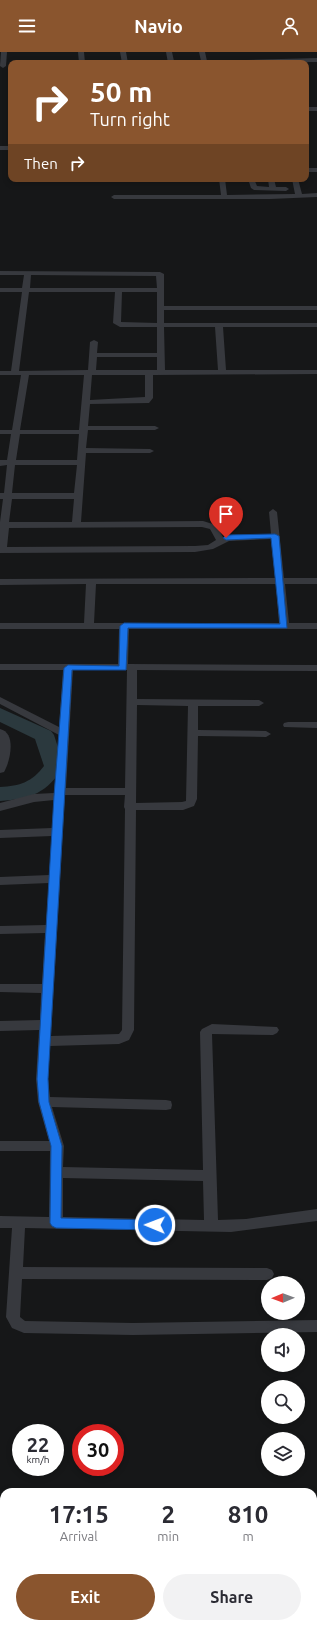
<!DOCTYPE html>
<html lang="en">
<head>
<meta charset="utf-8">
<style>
	:root { --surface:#fff; --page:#f2f2f3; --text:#2b2b33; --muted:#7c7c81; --accent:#8a552e }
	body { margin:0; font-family:Ubuntu,sans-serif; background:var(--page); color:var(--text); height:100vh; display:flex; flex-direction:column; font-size:15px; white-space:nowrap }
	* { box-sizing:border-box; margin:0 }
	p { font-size:13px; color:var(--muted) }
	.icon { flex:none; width:22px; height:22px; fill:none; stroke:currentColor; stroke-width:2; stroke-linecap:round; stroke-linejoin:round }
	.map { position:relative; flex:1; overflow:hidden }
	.details { position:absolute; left:0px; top:1436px; width:317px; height:140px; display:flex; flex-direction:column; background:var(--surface); border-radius:12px 12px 0 0; box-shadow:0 2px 6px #0003 }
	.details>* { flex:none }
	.hud { position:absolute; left:8px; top:8px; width:301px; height:122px; border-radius:8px; box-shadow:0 2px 6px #0003; background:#8a552e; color:#fff; overflow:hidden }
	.needle { width:26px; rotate:269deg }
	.fabs { position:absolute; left:261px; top:1224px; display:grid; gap:8px }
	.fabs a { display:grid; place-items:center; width:44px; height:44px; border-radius:50%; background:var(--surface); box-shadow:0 2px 6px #0003; font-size:20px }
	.speed { position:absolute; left:12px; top:1372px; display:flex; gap:8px; font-size:20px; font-weight:700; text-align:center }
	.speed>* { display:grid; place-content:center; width:52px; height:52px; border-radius:50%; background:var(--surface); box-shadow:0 2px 6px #0003; line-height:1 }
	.speed small { font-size:10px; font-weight:400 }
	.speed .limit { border:6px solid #d22; background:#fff; color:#111 }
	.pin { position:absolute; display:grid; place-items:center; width:34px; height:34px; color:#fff; margin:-41px -17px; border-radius:50% 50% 50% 0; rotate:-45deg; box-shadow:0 0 4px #0007 }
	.pin .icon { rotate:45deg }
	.me { position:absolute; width:44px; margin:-22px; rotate:271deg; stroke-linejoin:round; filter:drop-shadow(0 0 3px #0008) }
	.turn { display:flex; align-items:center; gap:14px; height:84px; padding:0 16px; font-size:18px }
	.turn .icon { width:52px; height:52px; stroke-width:2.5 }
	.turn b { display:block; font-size:28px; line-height:34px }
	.then { display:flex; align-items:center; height:38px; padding:0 16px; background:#0003; gap:8px; font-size:15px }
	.eta { display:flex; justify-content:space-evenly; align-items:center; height:68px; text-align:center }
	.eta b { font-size:24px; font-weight:700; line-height:28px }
	.primary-button { display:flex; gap:8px; margin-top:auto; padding:8px 16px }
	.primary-button a { flex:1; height:46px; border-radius:24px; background:var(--accent); color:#fff; font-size:16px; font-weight:700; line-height:46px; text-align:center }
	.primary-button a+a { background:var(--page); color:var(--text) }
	header { display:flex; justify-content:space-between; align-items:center; height:52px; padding:0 16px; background:var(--accent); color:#fff; font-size:18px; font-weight:700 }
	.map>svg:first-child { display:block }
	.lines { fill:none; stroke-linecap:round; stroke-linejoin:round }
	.river { fill:#2b393e; fill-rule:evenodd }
	.minor { fill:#37393e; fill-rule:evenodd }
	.route { fill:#1a73e8; stroke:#114b97 }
</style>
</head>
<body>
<header><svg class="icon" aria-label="menu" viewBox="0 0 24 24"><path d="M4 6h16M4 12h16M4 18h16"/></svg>Navio<svg class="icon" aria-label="person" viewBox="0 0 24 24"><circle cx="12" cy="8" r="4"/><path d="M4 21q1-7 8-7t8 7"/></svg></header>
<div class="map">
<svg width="317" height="1576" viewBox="0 0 317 1576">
	<rect width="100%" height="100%" fill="#161718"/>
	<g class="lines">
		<path class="river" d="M0,656l51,23 3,4 10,31c-17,27 -33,33 -64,35v-14c20,-1 32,-5 44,-21l-9,-27 -35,-17z"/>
		<g class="minor">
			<path d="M1,0h6l-1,14 -3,2 -3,-2z"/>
			<path d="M78,0h6l1,11h-6z"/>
			<path d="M120,0h6l2,11h-6z"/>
			<path d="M166,0h6l2,9h27l-2,-9h6l2,9 110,-3v4l-149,1z"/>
			<rect x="306" y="55" width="11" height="4"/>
			<rect x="0" y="94" width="11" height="4"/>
			<rect x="306" y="116" width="11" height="4"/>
			<path d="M219,127h6l2,16 68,-1 -3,-15h6l4,15 15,-1v4l-47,2h-156l-3,-2 3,-2h107z"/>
			<path d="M248,127h6l3,7 12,1 -1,-8h6l2,8h10l3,2 -3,2 -32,-1 -3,-2z"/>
			<path d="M0,219l160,1 4,2v32h153v4h-153v13h153v4h-94l3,43h91v4l-164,1v23l-4,5 -59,1 -2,22h67l4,2 -4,2h-67l-2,18 64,1 4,2 -4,2h-64l-5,69 122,-1 13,4 7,12 48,-3 -2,-22 4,-3 4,3 7,66h33v6h-32l4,39h28v6h-188l-1,35 189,1v6l-180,-1v29l122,1 5,3 -5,3h-61v24l68,1 5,3 -5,3 -68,-1 -1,63 -3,7 -11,4h-47l-2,220 -5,10 -10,4 -69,2 -2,33 2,18 116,3 5,1 1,4 -1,4 -5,1 -114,-3 12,39 -1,21 140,3 -3,-138 2,-3 10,-5 65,3 2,3 -2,3 -4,2 -61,-1 6,186 28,-1 71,-10v12l-86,11 -206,-4 -2,39 244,1 5,2 2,4 -2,4 -5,2 -245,-1 -2,38 5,4 108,2 184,-3v12l-184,3 -109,-2 -12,-5 -6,-11 6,-89h-12v-12l49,1 1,-66h-50v-10h49l-11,-39 -2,-23 3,-49 -39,1v-10l40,-1 1,-27 -41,-1v-8h42l3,-51 -45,1v-8l46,-1 3,-42 -49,2v-8l49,-2 3,-39 -52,2v-8l52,-2 2,-28 -20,2 -34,9v-8l34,-9 20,-1 5,-58 -59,-31v-7l59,30 4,-57h-63v-6h118l1,-35h-119v-6h84l2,-39 -86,1v-6l275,-1 -4,-39 -42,2 -16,8 -18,3 -195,1v-31l3,-23h-3v-6h4l3,-28 -7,1v-6h7l4,-26h-11v-4h12l9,-55h-21v-4h11l11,-79h-22v-4h22l2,-13h-24zM31,223l125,1 1,12h-127zM29,240h86l-2,31 7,4h37v26h-60l1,-11 -4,-2 -4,2 -2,28 -69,1zM122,240h35v31l-36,-1zM164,275h51l3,43h-53zM97,305h60v13h-61zM29,323h55l-5,55h-59zM92,323h53v22l-55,3zM20,382h59l-2,26h-61zM15,413h62l-3,28h-62zM12,447h62l-2,23h-63zM202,475l8,2 6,11 -8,5 -13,1 -188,1 2,-19zM96,532h180l3,39h-185zM73,618h54l-2,118h-59zM137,653l51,1 -2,95 -4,1 -46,1zM65,743h60l-1,12 1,2 -3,221 -3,4 -68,2zM63,1126l140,3 1,39 -141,-3z"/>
			<path d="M288,670h29v6l-33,-1 -1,-2 1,-2z"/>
			<path d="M0,677c17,4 10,33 4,43l-4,1z"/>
		</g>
	</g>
	<path class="route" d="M275,482l4,2 8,92h-159l-2,42h-54l-24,409 1,23 13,44 -1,72 94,2 4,2 1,3 -1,3 -4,2 -99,-2 -4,-2 -2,-3 1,-77 -12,-44 -2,-23 17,-283 10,-128 4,-3 51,1 1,-40 4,-3 156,1 -9,-86 -45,2 -3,-2 3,-3z"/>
</svg>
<div class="fabs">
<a><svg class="needle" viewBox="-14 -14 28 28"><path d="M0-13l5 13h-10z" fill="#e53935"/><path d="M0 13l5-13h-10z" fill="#7c7c81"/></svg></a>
<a><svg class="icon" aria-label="sound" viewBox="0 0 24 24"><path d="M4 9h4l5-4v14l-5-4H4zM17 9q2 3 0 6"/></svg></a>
<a><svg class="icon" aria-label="search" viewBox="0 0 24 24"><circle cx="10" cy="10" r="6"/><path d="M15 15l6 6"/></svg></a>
<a><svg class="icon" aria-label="layers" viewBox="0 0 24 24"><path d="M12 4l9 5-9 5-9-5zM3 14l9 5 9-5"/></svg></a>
</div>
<div class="speed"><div>22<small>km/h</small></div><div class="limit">30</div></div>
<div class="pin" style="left:226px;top:486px;background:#d93025"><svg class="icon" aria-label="arrive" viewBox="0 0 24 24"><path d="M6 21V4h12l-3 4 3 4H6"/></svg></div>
<svg class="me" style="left:155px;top:1173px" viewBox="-20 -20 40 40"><circle r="17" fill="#1a73e8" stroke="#fff" stroke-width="3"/><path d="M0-11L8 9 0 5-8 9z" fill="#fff"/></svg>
<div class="hud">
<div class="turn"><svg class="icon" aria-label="right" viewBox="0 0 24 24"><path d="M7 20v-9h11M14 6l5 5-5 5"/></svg><div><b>50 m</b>Turn right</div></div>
<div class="then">Then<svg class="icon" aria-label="right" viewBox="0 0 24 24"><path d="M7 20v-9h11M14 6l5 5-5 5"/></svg></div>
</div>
<section class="details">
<div class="eta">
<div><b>17:15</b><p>Arrival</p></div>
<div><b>2</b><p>min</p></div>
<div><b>810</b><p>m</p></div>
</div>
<div class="primary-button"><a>Exit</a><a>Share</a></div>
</section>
</div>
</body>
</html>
